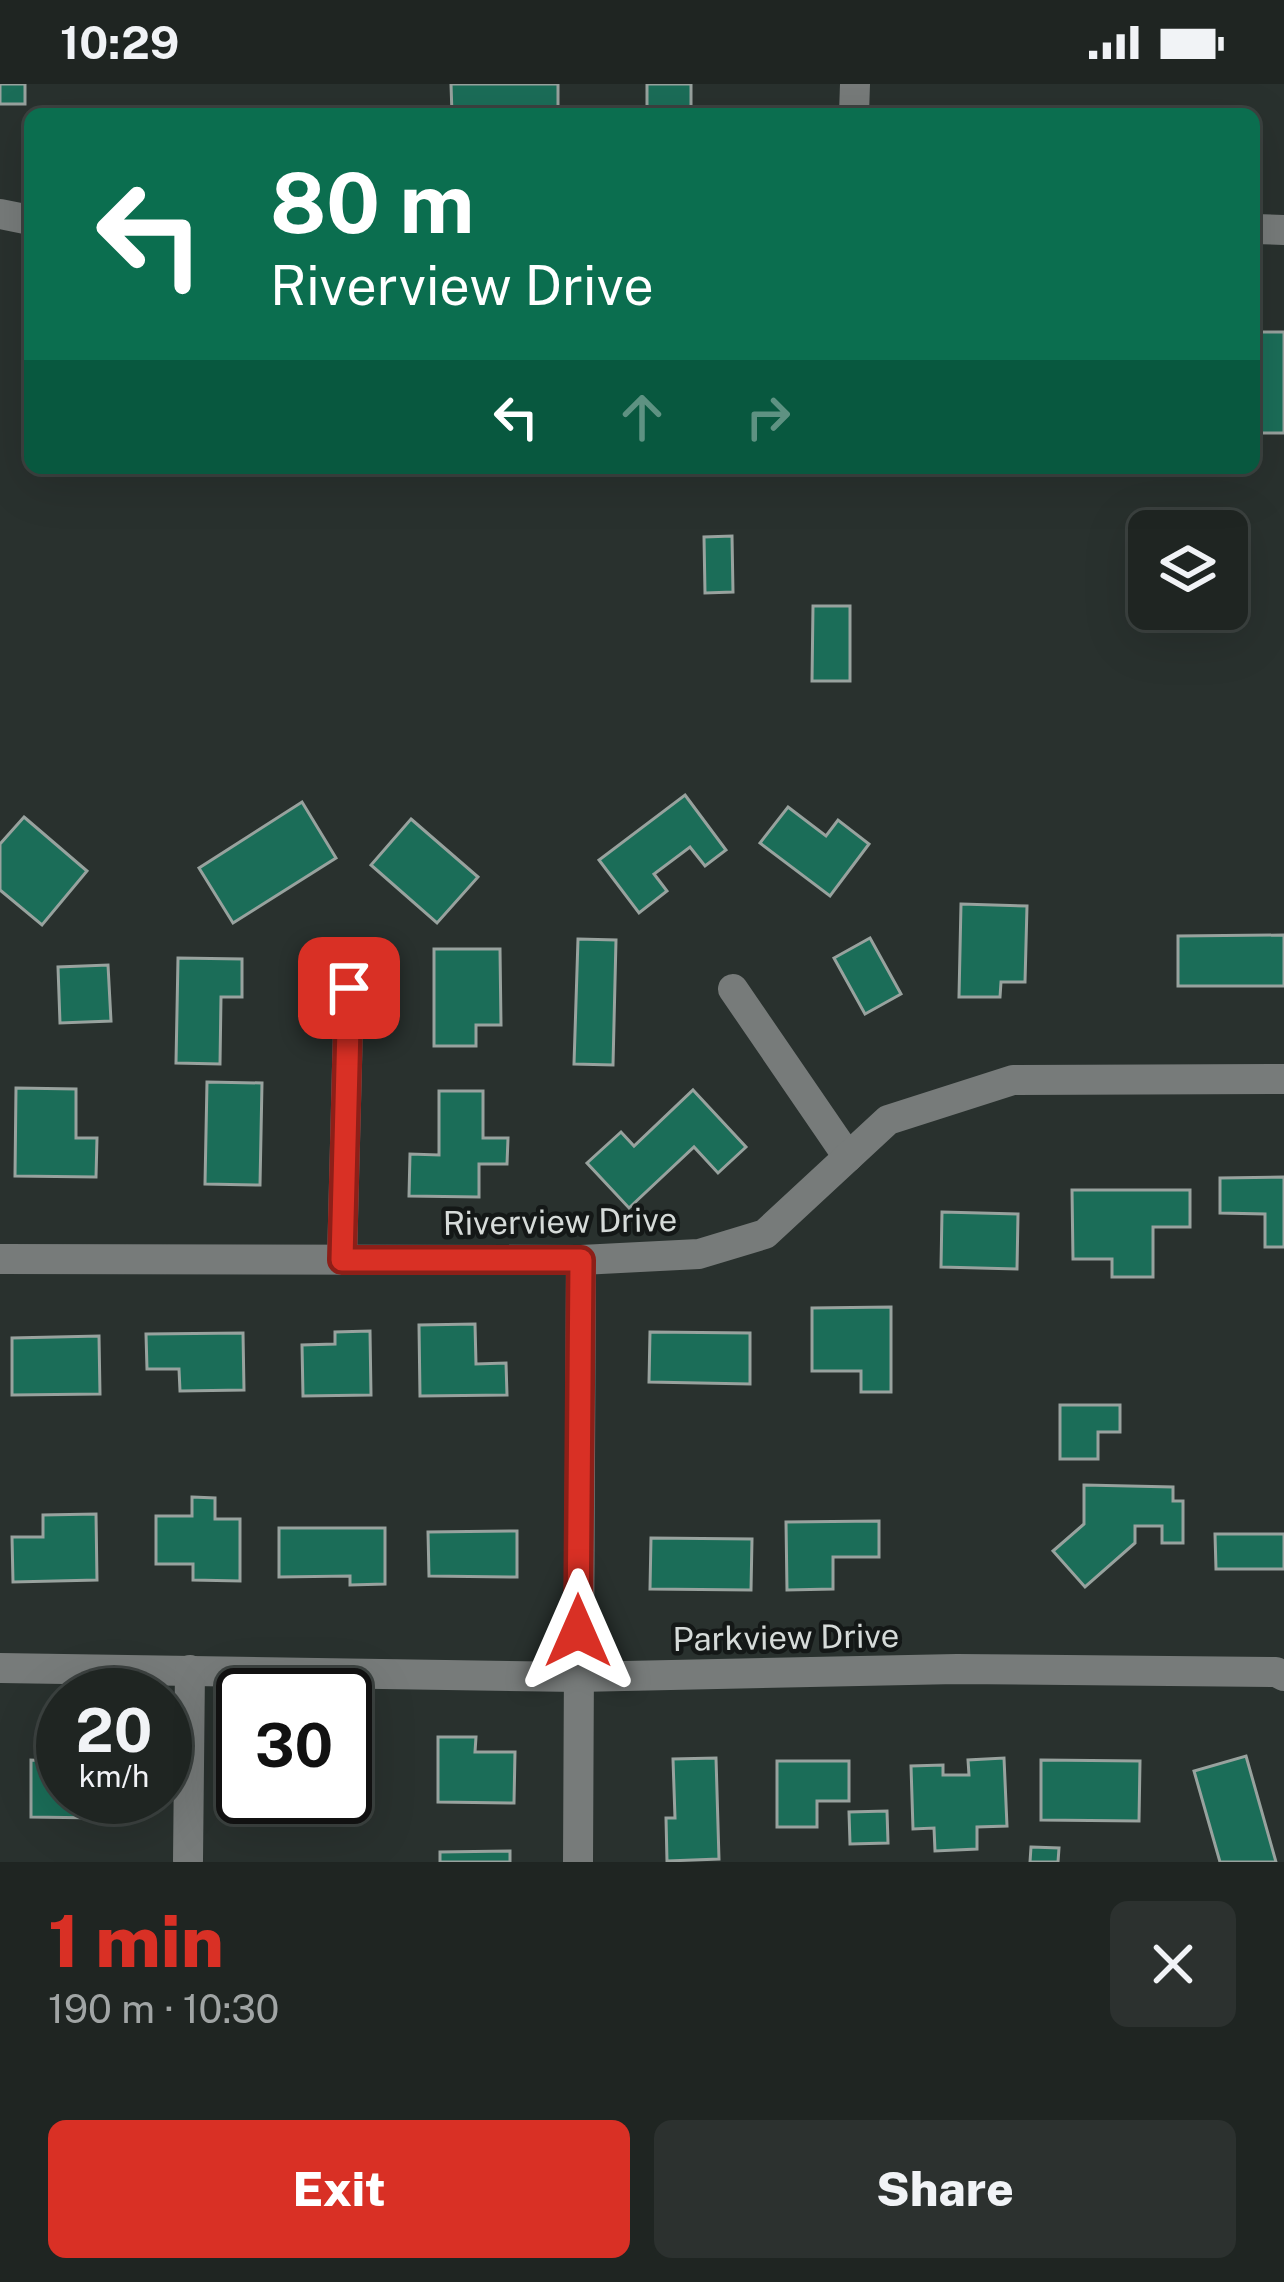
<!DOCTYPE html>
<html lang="en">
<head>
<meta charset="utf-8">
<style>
	:root { --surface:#1f2522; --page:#2c312f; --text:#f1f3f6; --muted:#a1a5a5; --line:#3c4240; --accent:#d93025 }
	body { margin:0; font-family:"Public Sans",sans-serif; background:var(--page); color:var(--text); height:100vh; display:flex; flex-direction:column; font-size:45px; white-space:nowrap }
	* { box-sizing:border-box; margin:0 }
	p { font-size:39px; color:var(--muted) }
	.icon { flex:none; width:66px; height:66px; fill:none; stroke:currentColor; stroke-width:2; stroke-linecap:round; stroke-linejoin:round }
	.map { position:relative; height:1778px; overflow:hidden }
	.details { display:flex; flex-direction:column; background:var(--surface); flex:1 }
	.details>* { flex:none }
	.hud { position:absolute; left:24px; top:24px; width:1236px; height:366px; border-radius:18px; box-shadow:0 12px 48px #0002,0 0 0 3px var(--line); background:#0b6e4f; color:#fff; overflow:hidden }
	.fabs { position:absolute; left:1128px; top:426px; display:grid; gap:24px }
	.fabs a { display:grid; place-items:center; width:120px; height:120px; border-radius:18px; background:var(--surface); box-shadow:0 12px 48px #0002,0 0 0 3px var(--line); font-size:60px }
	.speed { position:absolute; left:36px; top:1584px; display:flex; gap:24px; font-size:60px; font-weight:700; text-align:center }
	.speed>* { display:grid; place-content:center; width:156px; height:156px; border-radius:50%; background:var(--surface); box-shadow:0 12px 48px #0002,0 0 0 3px var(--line); line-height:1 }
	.speed small { font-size:30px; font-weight:400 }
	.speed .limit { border:6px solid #111; border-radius:18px; background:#fff; color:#111 }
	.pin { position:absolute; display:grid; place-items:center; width:102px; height:102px; color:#fff; margin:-51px; border-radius:24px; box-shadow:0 6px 18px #0006 }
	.me { position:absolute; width:132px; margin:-66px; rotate:0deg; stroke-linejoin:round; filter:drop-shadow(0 0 9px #0008) }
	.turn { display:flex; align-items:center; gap:42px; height:252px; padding:0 48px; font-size:54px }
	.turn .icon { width:156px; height:156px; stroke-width:2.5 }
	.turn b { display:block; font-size:84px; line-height:102px }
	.lanes { display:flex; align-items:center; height:114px; padding:0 48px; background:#0003; justify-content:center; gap:60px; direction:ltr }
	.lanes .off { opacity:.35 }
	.round { display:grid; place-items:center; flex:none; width:126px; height:126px; border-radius:18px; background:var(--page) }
	.headline { display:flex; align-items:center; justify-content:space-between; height:204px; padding:0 48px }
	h1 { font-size:72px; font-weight:800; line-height:90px; color:var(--accent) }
	.action { display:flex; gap:24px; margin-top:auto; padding:24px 48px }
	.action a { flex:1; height:138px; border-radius:18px; background:var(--accent); color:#fff; font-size:48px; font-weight:800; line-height:138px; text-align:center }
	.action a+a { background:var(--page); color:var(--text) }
	.status { display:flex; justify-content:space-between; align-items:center; height:84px; padding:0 60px; background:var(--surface); direction:ltr }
	.status svg { height:33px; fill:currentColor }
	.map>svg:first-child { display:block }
	.building { fill:#1b6d58; stroke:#98a29e; stroke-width:3 }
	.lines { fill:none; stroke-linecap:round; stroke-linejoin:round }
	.minor { stroke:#777b7a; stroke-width:30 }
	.route-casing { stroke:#8d1f18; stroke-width:30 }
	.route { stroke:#d93025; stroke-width:21 }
	.labels { text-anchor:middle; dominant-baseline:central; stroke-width:9; stroke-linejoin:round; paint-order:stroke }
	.street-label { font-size:33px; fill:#d6dbd9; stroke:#141817 }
</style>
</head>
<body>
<div class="status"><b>10:29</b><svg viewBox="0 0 49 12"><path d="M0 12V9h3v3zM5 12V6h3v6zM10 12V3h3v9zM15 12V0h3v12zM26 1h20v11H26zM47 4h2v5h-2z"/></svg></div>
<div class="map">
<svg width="1284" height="1778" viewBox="0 0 1284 1778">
	<rect width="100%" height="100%" fill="#29312e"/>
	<g class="building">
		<rect x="0" y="0" width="25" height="20"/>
		<path d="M451,0h107v29l-106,1z"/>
		<rect x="647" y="0" width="44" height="30"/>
		<rect x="1254" y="248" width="30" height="101"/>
		<path d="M732,452l1,56 -28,1 -1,-56z"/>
		<path d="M813,522h37v75h-38z"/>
		<path d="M685,711l41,55 -21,16 -15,-19 -36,27 13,17 -28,22 -40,-53z"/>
		<path d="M302,718l34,56 -103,65 -34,-55z"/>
		<path d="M788,723l38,29 12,-16 31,24 -39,52 -70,-53z"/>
		<path d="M24,733l63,54 -45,54 -42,-35v-46z"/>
		<path d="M411,735l67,58 -41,46 -66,-58z"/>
		<path d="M961,820l66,2 -2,76h-24l-1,15h-41z"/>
		<path d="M1284,851v51h-106v-50z"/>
		<path d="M870,854l31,56 -36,20 -31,-56z"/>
		<path d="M578,855l38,1 -3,125 -39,-1z"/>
		<path d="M434,865h66l1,76h-25v21h-42z"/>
		<path d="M178,874l64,1v38h-21l-1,67 -44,-1z"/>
		<path d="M108,881l3,56 -51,2 -2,-56z"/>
		<path d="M207,998l55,1 -2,102 -55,-1z"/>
		<path d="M16,1004l60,1v49h21l-1,39 -81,-1z"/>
		<path d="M693,1006l53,57 -28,26 -24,-26 -65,61 -42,-45 34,-31 13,14z"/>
		<path d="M439,1007h44v47h25l-1,26h-28v33l-70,-1 1,-42 29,1z"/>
		<path d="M1284,1093v70h-19v-33l-45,-1v-35z"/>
		<path d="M1072,1106h118v37h-37v50h-41v-18h-39z"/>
		<path d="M942,1128l76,2 -1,55 -76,-2z"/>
		<path d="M891,1223v85h-30v-21h-49v-63z"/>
		<path d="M475,1240l1,40 30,-1 1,32 -87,1 -1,-71z"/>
		<path d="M370,1247l1,64 -68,1 -1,-51 33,-1v-12z"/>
		<path d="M650,1248l100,1v51l-101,-2z"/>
		<path d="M243,1249l1,57 -64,1 -1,-22h-32l-1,-35z"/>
		<path d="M99,1252l1,58 -88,1v-57z"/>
		<path d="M1060,1321h60v27h-22v27h-38z"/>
		<path d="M1084,1401l89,2v14h10v42h-21v-17h-27v17l-50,44 -32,-36 31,-27z"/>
		<path d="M192,1413l23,1v21h25v62l-47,-1v-16h-37v-48h36z"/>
		<path d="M96,1430l1,66 -84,2 -1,-45h31v-22z"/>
		<path d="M879,1437v36h-46v32l-46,1 -1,-68z"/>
		<path d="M279,1444h106v56l-35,1v-9l-71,1z"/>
		<path d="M517,1447v46l-88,-1 -1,-44z"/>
		<path d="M1215,1450h69v35h-68z"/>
		<path d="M651,1454l101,1 -1,51 -101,-1z"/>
		<path d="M51,1653h12v60h35v21l-67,-1v-57l20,1z"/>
		<path d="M438,1653h38l-1,15h40l-1,51 -76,-1z"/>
		<path d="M1246,1672l30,106h-56l-26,-91z"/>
		<path d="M716,1674l3,101 -52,2 -1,-43h9l-2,-59z"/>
		<path d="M1004,1674l3,68 -30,1v22l-42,2 -1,-23 -21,1 -2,-63 32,-1v10h26l-1,-15z"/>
		<path d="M1041,1676l99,1 -1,60 -98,-1z"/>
		<path d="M777,1677h72v40h-32v26h-40z"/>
		<rect x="281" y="1713" width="54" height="19"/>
		<path d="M887,1727l1,32 -38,1 -1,-32z"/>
		<path d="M1031,1763l28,1 -1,14h-28z"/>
		<path d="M510,1767v11h-70v-10z"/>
	</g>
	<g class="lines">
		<g class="minor">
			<path d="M854,30l1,-30"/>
			<path d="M0,130l30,6"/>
			<path d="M1254,145l30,1"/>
			<path d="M733,905l115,168"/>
			<path d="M0,1175l581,1 118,-6 66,-20 123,-114 125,-40 271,-1"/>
			<path d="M342,1176l7,-272"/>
			<path d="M0,1584l578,9 379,-8 319,3 8,4"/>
			<path d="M188,1776l2,-190"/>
			<path d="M578,1778l3,-602"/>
		</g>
	</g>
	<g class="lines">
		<g class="route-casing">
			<path id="route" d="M349,904l-7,272h239l-3,371"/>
		</g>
		<use href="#route" class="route"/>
	</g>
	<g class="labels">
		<g class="street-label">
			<text transform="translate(560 1137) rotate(-1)">Riverview Drive</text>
			<text transform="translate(786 1553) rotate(-1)">Parkview Drive</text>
		</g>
	</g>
</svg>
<div class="fabs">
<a><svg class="icon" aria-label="layers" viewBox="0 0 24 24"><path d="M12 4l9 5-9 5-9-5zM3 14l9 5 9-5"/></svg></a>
</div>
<div class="speed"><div>20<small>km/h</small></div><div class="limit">30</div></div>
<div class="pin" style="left:349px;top:904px;background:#d93025"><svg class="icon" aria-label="arrive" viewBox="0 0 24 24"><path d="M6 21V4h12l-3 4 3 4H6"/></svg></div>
<svg class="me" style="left:578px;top:1547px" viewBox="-20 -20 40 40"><path d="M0-17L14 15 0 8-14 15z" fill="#d93025" stroke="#fff" stroke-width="4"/></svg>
<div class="hud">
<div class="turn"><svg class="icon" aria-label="left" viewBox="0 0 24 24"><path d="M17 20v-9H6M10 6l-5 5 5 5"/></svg><div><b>80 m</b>Riverview Drive</div></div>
<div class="lanes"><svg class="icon" aria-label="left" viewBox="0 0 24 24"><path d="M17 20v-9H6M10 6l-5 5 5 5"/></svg><svg class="icon off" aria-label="ahead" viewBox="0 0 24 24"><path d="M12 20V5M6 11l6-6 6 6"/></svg><svg class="icon off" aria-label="right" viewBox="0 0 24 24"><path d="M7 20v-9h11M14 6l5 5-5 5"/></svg></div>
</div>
</div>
<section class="details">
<div class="headline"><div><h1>1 min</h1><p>190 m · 10:30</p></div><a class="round"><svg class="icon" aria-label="close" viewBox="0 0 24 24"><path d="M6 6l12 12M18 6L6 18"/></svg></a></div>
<div class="action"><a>Exit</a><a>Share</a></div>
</section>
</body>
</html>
